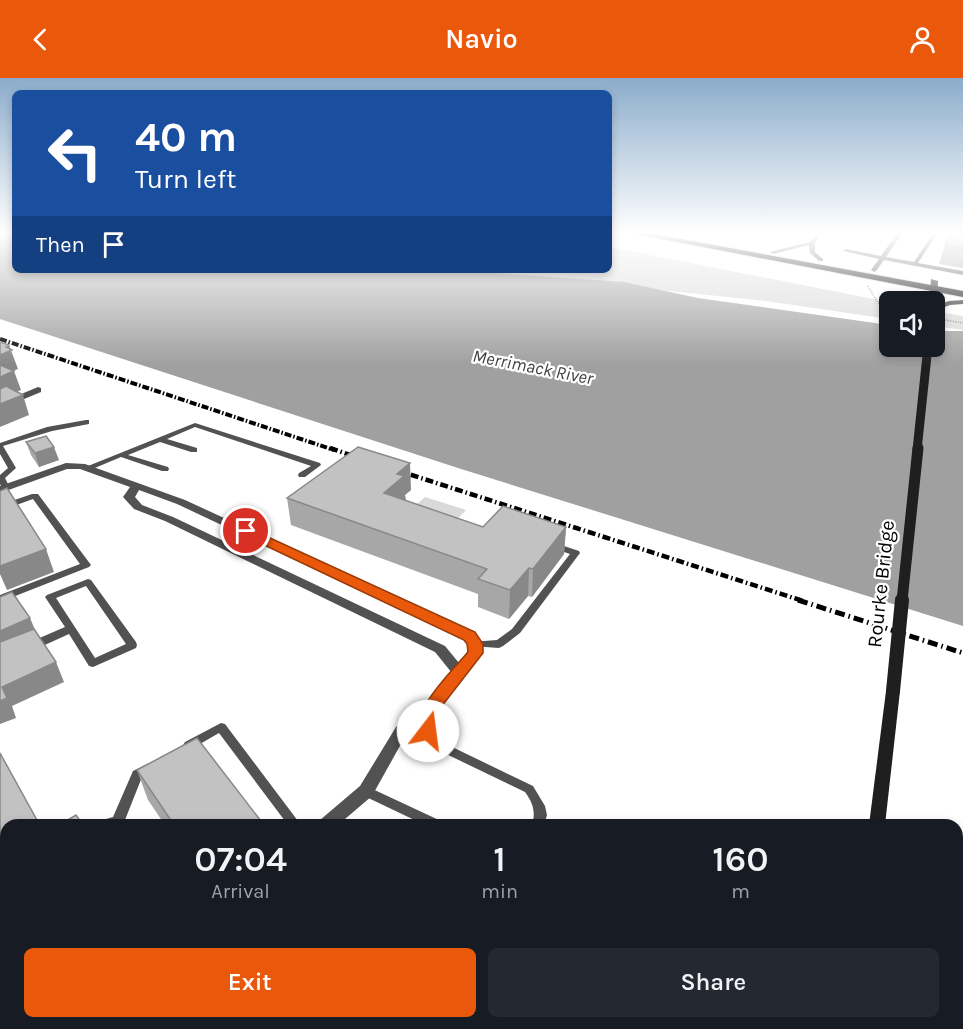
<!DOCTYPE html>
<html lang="en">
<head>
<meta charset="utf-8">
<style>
	:root { --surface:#171b24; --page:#242831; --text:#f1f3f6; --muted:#9ea1a6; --accent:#ea580c }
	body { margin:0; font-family:Karla,sans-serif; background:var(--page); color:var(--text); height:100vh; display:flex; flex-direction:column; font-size:22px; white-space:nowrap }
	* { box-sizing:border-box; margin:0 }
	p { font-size:20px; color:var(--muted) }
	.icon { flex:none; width:33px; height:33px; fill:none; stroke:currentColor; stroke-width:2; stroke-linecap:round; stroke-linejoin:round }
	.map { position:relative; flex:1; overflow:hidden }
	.drawer { position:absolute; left:0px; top:741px; width:963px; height:210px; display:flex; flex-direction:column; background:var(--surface); border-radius:18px 18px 0 0; box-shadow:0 3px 9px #0003 }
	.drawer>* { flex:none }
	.hud { position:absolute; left:12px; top:12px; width:600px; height:183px; border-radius:9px; box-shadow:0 3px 9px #0003; background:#1a4fa0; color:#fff; overflow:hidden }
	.buttons { position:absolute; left:879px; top:213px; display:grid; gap:12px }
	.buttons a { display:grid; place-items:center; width:66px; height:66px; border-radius:9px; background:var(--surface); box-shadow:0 3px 9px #0003; font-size:30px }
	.pin { position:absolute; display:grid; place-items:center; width:51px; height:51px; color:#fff; margin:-26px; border:3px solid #fff; border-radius:50%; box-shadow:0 2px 6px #0007 }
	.me { position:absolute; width:66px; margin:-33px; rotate:15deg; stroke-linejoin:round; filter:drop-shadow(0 0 4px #0008) }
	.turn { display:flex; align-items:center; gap:21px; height:126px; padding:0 24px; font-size:27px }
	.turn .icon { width:78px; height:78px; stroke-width:2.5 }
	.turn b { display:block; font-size:42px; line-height:51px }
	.then { display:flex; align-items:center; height:57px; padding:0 24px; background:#0003; gap:12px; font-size:22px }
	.eta { display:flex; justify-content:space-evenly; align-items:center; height:102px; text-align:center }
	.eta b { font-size:36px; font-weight:600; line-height:42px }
	.primary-button { display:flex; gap:12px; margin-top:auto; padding:12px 24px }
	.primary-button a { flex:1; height:69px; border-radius:9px; background:var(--accent); color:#fff; font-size:24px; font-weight:600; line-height:69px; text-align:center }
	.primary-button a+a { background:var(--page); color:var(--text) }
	header { display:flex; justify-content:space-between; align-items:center; height:78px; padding:0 24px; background:var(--accent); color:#fff; font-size:27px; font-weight:600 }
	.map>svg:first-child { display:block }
	.green { fill:#d9d9d9 }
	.water { fill:#a0a0a0 }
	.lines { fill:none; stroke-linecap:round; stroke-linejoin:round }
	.primary-casing { stroke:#dbdbdb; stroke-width:2 }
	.path { stroke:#747474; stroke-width:1.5; stroke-dasharray:1 1.5; stroke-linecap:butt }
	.service { fill:#525252; fill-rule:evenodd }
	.minor { fill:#525252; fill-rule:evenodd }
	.secondary { fill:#1f1f1f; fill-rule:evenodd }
	.primary { fill:#000; fill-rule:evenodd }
	.rail-far2 { stroke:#000; stroke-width:4; stroke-dasharray:7 2 1.5 2; stroke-linecap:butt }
	.rail-far1 { stroke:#000; stroke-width:4.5; stroke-dasharray:8 3 1.5 3; stroke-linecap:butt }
	.rail { stroke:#000; stroke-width:5; stroke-dasharray:10 4 1.5 4; stroke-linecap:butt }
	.secondary-bridge-far2 { stroke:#1f1f1f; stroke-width:9 }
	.secondary-bridge-far1 { stroke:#1f1f1f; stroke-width:11 }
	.secondary-bridge { stroke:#1f1f1f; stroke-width:14 }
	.wall { fill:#a7a7a7 }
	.shaded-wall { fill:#888 }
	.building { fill:#c2c2c2; stroke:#888; stroke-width:1.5 }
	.route { fill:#ea580c; stroke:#983908; stroke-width:1.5 }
	.labels { text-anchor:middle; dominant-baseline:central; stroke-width:4.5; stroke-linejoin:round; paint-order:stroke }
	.far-water-label { font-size:18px; font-style:italic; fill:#414141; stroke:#fff }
	.street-label { font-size:20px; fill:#000; stroke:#fff }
</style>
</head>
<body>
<header><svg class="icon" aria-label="back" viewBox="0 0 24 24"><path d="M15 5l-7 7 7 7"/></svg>Navio<svg class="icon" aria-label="person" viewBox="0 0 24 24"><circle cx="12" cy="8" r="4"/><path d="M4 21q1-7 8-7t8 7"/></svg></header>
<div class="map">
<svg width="963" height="951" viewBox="0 0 963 951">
	<rect width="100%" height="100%" fill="#fff"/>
	<g class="green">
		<path d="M609,169l280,55v17l-123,-18 -289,-30 132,-1z"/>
		<path d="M934,233l29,5v14l-28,-4z"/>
		<path d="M425,419l41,13 -26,27 -43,-15z"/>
	</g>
	<path class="water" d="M0,154h15v38h437l172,12 74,16 191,27 1,21h44l1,-15h28v295l-505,-158 -458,-149z"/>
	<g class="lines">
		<g class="primary-casing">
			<g id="primary">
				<path d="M625,154h18l320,59v6z"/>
				<path d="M0,886l6,3v33l-6,-2z"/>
				<path d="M10,945h26l3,6h-26z"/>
			</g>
		</g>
		<g class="path">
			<path d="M868,208l10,17 12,7"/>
			<path d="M938,241l25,4"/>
		</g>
		<g class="service">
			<path d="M818,154h5l-8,11v9l8,7v2h-4l-9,-8 -1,-8 -36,9 -3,-2 40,-10z"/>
			<path d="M898,154h5l-17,25 28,5 20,-30h4l-20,31 45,8v4l-79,-15 -8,11 -2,1 -3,-2 8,-11 -36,-8 3,-2 35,7z"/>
			<path d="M86,342h3v4l-37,7 -49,15 13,22 -11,10 5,10 -1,2h-6l-3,-6v-9l8,-7 -8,-14v-11l47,-16z"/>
			<path d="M195,345l125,40 1,2 -16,12h-6l-1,-2 1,-2 12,-7 -116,-39 -28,12 30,9v4h-6l-31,-10 -32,13 40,12 1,2 -1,2h-6l-41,-14 -31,13h-3l-4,-2z"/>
			<path d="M32,416h6l53,71 -2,2 -89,35v-7l80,-31 -47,-65 -33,12v-6z"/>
			<path d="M555,465l24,8 1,2 -60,80 -17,13 -4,2 -28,-2 -1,-2 1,-2 26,-2 15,-11 58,-75 -18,-6 -1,-2 1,-2z"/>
			<path d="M88,501l3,1 45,62 1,3 -1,3 -43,19 -4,-1 -20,-32 -33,15h-8l-1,-3 1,-3 37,-16 -20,-30 2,-2zM86,508l40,58 -31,14 -39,-60z"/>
			<path d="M430,628l4,1 2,3 -3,20 15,15 85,41 12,20 2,9 -3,10h-12c4,-13 1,-22 -7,-33l-85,-41 -17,-17 -2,-3 3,-21 2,-3z"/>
			<path d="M221,645l4,1 76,101h-13l-69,-92 -26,15 -4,1 -4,-1 -2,-3 2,-3z"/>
			<path d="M149,685l4,2 2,3 -2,3 -11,6 -17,43 2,5h-30l2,-4 14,-4 20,-46z"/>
			<path d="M366,708l75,35 2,4h-18l-63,-30 -2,-4 2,-4z"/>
			<path d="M6,796v13l-6,2v-13z"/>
			<path d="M149,945h20l-3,6h-20z"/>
			<path d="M309,945h19l-3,6h-19z"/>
		</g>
		<g class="minor">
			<path d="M38,309l3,1v4l-41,17v-6z"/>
			<path d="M66,385l19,1 100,36 289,133 8,11v9l-47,61 -29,21 -34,61 -34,29h-20l2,-5 40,-34 36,-59 29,-21 27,-33 -17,-21 -270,-131 -31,-12 -11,-12 7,-10 -50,-18h-13l-67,24v-7zM139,412l38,14 287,135c8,10 2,15 -5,24l-14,-17 -272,-129 -31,-12 -7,-8z"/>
			<path d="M46,945h26l-2,6h-26z"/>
		</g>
		<g class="secondary">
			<path d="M931,201l7,2 -1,21 -3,2v-2h-5z"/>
			<path d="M963,222v4l-13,1 -16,6v-5l15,-5z"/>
			<path d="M893,608l5,1 2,4 -15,134h-16l17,-134 2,-4z"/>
			<path d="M842,945h20l-1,6h-20z"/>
		</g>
		<use href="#primary" class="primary"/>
		<path class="rail-far2" d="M0,261l334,111"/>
		<g class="rail-far1">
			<path d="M330,370l32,11"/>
			<path d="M396,392l407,131"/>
		</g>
		<path class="rail" d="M798,522l165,53"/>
		<path class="secondary-bridge-far2" d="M917,372l11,-104"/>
		<path class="secondary-bridge-far1" d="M902,523l16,-153"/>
		<path class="secondary-bridge" d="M893,613l9,-91"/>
	</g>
	<g class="wall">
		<path d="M963,154v36l-24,-4 6,-19z"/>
		<path d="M26,364l33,18 -20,7 -8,-12z"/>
		<path d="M411,412l-6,5 1,6 77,26h83l-2,27 -32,43 -4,-1 -19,23 -31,-12v-13l-187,-69 -4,-27z"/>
		<path d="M137,692l127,55h-99l-17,-25z"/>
	</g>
	<g class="shaded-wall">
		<path d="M9,267l9,24 -8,3 4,-1 7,19 -20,9 -1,1v-45l6,-8z"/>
		<path d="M23,317l6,20 -29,12v-23z"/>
		<path d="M54,369l5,13 -20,7 -4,-14z"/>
		<path d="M410,385l1,27 -6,5 1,8 -22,-10 13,-19z"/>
		<path d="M566,449l-2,27 -32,43 1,-28z"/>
		<path d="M46,471l8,23 -47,18 -7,-16v-8z"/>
		<path d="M529,490l-1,28 -19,23 1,-29z"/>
		<path d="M30,540l8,19 -38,17v-23z"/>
		<path d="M56,584l8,20 -52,24 4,12 -16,6v-23l2,-14z"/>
		<path d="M6,761v13l-6,-10z"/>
		<path d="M226,945h30l-6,6h-30z"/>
		<path d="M402,945h25l-5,6h-25z"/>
	</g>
	<g class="building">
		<path d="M952,154h11v16l-18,-3z"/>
		<path d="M0,264l9,3 -3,2 6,3 -12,5z"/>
		<path d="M0,287l14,6 -14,6z"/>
		<path d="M6,308l17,9 -23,9v-15z"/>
		<path d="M46,358l8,11 -19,6 -9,-11z"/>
		<path d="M358,369l52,16 -13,11 7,2 -20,17 99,34 20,-21 63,21 -33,42 -4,-1 -19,22 -32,-11 9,-10 -200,-71z"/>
		<path d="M7,410l39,61 -46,17v-75z"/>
		<path d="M12,514l18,26 -30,13v-34z"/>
		<path d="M34,551l22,33 -54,25 5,11 -7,3v-59z"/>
		<path d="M197,660l67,87h-90l-37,-55z"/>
		<path d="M0,675l38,69 -6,3h-26v14l-6,3z"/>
		<path d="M76,737l7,10h-24z"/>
		<path d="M174,945h52l-6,6h-53z"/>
		<path d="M336,945h66l-5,6h-66z"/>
	</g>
	<linearGradient id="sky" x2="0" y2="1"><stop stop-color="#8baccb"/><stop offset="0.54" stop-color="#fff"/><stop offset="1" stop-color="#fff" stop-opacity="0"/></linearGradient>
	<rect width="963" height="287" fill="url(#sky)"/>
	<path class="route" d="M246,449l229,105 8,12v9l-45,58 -4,25 -6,2 -7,-2c-13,-24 32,-66 47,-84l-1,-8 -3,-4 -223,-106 -2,-3 2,-3z"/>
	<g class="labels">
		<g class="far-water-label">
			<text transform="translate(533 289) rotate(11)">Merrimack River</text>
		</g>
		<g class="street-label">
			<text transform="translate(881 506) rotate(-84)">Rourke Bridge</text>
		</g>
	</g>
</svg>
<div class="buttons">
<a><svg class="icon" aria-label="sound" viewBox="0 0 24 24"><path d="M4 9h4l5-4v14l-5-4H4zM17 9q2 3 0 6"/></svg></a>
</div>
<div class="pin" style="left:246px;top:453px;background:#d93025"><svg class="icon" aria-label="arrive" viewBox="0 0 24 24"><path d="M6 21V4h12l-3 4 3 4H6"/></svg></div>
<svg class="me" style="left:428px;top:653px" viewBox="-20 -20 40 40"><circle r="19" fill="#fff"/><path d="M0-13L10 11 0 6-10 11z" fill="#ea580c"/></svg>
<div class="hud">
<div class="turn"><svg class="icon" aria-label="left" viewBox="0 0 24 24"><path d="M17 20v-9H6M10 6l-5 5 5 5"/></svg><div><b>40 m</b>Turn left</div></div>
<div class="then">Then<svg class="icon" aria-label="arrive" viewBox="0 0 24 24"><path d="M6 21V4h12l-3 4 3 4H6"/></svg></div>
</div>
<section class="drawer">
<div class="eta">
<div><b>07:04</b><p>Arrival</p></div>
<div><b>1</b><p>min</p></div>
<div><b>160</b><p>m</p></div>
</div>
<div class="primary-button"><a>Exit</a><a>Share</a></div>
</section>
</div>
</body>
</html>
